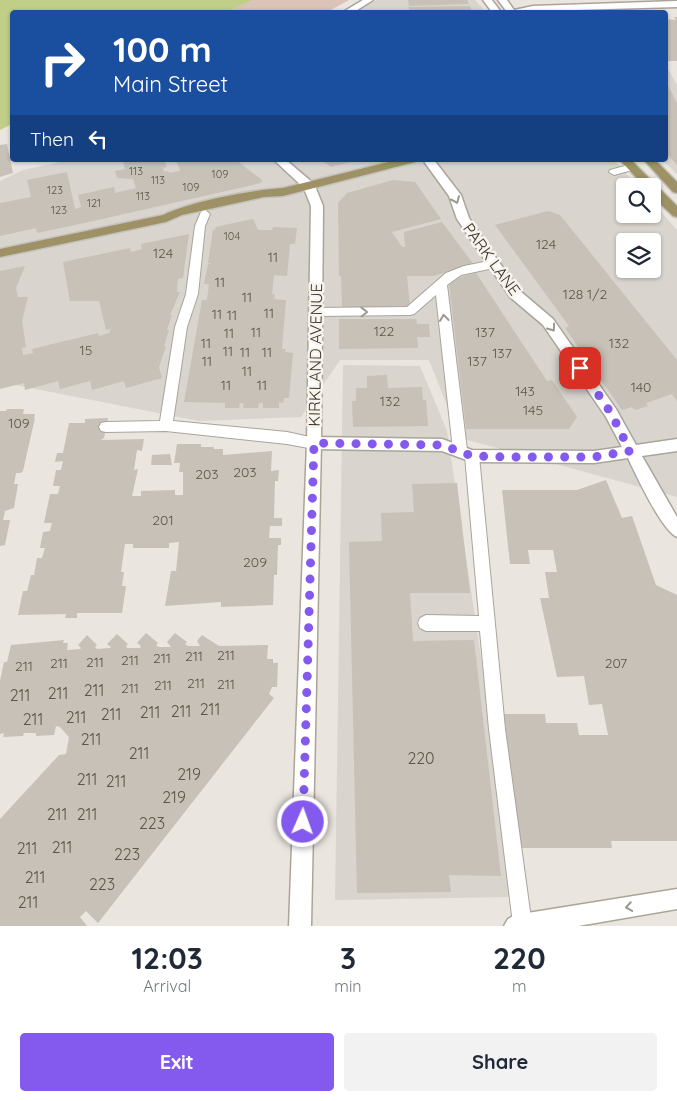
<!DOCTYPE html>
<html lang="en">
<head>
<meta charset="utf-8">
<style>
	:root { --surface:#fff; --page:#f2f2f3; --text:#1f2937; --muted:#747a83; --accent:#835aed }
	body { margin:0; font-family:Quicksand,sans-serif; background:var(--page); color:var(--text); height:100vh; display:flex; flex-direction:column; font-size:19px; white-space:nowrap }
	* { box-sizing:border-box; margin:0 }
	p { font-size:16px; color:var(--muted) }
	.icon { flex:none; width:28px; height:28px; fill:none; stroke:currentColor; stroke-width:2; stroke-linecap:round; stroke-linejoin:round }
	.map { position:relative; height:926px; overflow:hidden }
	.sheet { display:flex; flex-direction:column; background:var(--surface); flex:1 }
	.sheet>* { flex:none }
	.top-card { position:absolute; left:10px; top:10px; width:658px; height:152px; border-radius:5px; box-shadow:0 1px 4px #0004; background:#1a4fa0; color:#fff; overflow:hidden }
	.tools { position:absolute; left:616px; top:178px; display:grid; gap:10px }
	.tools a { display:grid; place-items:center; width:45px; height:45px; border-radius:5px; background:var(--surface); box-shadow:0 1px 4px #0004; font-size:25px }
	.pin { position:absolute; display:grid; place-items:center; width:42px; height:42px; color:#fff; margin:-21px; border-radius:10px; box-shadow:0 2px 8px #0006 }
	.me { position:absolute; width:55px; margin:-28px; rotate:2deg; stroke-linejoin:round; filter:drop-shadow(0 0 4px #0008) }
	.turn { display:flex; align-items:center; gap:18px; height:105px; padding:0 20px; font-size:22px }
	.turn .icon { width:65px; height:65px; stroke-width:2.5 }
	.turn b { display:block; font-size:35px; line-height:42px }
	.then { display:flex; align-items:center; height:48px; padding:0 20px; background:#0003; gap:10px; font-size:19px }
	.eta { display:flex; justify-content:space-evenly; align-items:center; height:85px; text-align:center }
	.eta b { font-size:30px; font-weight:700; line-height:35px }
	.primary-button { display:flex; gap:10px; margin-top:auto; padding:10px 20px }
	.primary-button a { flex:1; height:58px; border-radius:5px; background:var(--accent); color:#fff; font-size:20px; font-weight:700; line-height:58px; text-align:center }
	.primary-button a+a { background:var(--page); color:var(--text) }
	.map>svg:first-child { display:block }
	.built { fill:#d9d4cd; fill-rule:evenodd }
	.green { fill:#dbc3b8 }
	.water { fill:#c1ce88 }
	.building { fill:#c7c1b7 }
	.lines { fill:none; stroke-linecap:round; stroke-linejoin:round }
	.lane-casing { stroke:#aaa59b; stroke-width:2 }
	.street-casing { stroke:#aaa59b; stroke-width:3 }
	.secondary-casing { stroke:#aca596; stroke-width:3 }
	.primary-casing { stroke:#c4c2bc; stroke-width:3 }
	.lane { fill:#fff; fill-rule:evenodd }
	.street { fill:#fff; fill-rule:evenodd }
	.secondary { fill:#fff; fill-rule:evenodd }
	.primary { fill:#9e9165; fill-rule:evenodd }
	.oneway { stroke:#9c9990 }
	.route { stroke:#835aed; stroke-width:9; stroke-dasharray:0 16.2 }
	.labels { text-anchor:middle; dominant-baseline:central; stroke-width:5; stroke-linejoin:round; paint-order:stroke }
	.far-number-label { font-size:11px; fill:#5c5646 }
	.number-label { font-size:14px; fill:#5c5646 }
	.street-label { font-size:16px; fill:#393321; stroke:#f7f3ef }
	.near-number-label { font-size:16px; fill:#5c5646 }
</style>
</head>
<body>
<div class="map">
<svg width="677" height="926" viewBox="0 0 677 926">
	<rect width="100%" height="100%" fill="#eae5df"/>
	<g class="built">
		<path d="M377,0h98l11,12h-132z"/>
		<path d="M665,66l2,1 10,18v89l-14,-14h2z"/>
		<path d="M69,160h545l23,26h-12v28h27l1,-11 24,27v267l-217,-59 -31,-78h-89l-39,57 -102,4 -199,-39v-201l23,-11zM625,241h27v28h-27z"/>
		<path d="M343,365l77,1 27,65 70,466 -182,3z"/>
	</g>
	<path class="green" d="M253,0h96l-22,12h-100z"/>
	<path class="water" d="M0,0h253l-26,12h-215v112l-12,6z"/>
	<g class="building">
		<path d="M408,0h59l2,4 -60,2z"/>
		<path d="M470,6l2,6h-61l-3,-5z"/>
		<path d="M674,17h3v44h-12v-42l11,1z"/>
		<path d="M665,80l12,23v62l-12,-13z"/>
		<path d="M7,144l6,29 -13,4v-32z"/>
		<path d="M130,160h34l3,7 -4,1 1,4 4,-1 1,2 11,-2 -4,-11h60l26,20 -1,3 -181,41 -43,9 -1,-5 -36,8v-33l31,-6 -4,-17 40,-8 8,37 6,-2 -3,-12 36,-8 1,6 21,-5 -3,-9 -16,-1 -2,-7 10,-2 -2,-7z"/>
		<path d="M321,160h34v1l-24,6z"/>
		<path d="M393,180l22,2 26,37 -49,13 10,15h3l-1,-15 38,-10 32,43 -41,11h-26l3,31h-68l-1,-31h-2l-1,-73 9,-10z"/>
		<path d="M548,211l12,4 117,145v41l-5,-7 -26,9 2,3 -13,4 -3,-3 -10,3 -57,-82 4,-2 -74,-101z"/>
		<path d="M253,219l5,11h14l1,-3 24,1 -2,16h-5l-3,32 -13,-1 -2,19h3l-1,5 12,1 -4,49h4l-1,3 8,1 -4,45h-5l-1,5 -4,-1v6h-16v-5h-4l-1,5h-15l1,-5h-4l-1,5h-14v-5l-41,-1 18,-102h5l2,-16h-5l4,-20 4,-1h-4l5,-33 3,-1 -1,-2z"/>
		<path d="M189,234l-6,44 -5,1 -1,13h3l-10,23h2l-5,15h2l-5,16h2l-7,21 3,11 -36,10 -2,-7 -32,9 -2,-9 -30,8 -2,-8 -33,9 -1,-7 -24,6v-118l25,-5 -9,22 2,9h10l-6,24 4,26 -4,1 1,7 10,-2 -1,-4 66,-16 1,3 10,-3 2,-4 -5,1 -7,-29h-29l-7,-39 67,-14 1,4 11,-3 -1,-5z"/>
		<path d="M476,273l71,108 5,-1 25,37 -8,12h-103l-17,-145 4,-5z"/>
		<path d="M339,319h77l1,5h12l1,13h-13l1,11 -79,1z"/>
		<path d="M387,375l1,13 34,-1 1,13h3l2,26 -75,1 -1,-26h4v-13h11v-12z"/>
		<path d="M7,409h17l-1,5h12l-1,4h1l-12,53 -2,2h-5l-2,11h4l-4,24 -9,3 -2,9h7l-5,25 -5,1v-135h6z"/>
		<path d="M108,418l-4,20 -3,2 43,-1 -2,12 -5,-1 -3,20 4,-1 -6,27h9v-5l34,-1v5h8v-23h-4l1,-9h-6l3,-19h24v3h13v2h9v6l49,-4 -1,20 8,-1 -1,11h-3l-1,37h8v8h-12l-1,12h12v7h-3l-1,30h-3l-1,30 -52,2v-5l-56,4 6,-35h5l3,-29 -10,1v5h-36v-4h-8l-4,28h3l-2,14h4l-4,27h-45v5h-12l1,-4 -48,1 5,-24h4l4,-16h3l3,-17h5l3,-10h-5l3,-16 7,-1 2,-8h-8l6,-29h8l2,-8h-7l3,-16h5l2,-9 -8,1 2,-9h6l6,-30h16v-4z"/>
		<path d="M170,454l2,11h-21l1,-10z"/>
		<path d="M606,480l16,38 10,-2 24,69 21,10v246h-66l1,7h-92l-16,-134h41l1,9h31l2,12h29l-6,-31 -13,1 -5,-29 -27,1 -17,-79h9l-4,-26h12l-4,-22h-25l2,14h-20l-8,-74h75z"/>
		<path d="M457,483l13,110h-60l3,48 61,-1 27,236 -52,-1 2,17 -94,1 -8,-351 33,-1 -1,-28 33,-1 -2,-28z"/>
		<path d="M146,633l12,10 -2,2 2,2h13l-4,-5 8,-9 12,9 -2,2 3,2h12l-3,-5 5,-6 17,11 49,-1 -1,14h6v4h5l-1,24h-5l-3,7 5,4 -176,225 -12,-12 -6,6 7,9h-87v-107l59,-64 7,-1 3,-17 -9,-10 -4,-1 -2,9 -18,1v-3h-12l-1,3 -20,1 1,-4 -4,1v-53l4,-19h3l4,-17 53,-5 -1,3h5l-1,7 13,-1 1,-1 -3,-3 9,-10 10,10 -2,2 2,2 13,-1 1,-1 -4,-3 10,-10 11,10 -2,2 1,2h13l1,-2 -4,-3z"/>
	</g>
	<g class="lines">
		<g class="lane-casing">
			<g id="lane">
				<path d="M632,164l5,3 -1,2 -22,6 -5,-3 1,-2z"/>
				<path d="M205,210l5,4 -5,12 -7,68 -11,33 -14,94 114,11 32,7 2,4 -2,4 -5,2 -27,-5 -121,-13 -60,1 -5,-1 -2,-4 2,-4 5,-1 54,-1 15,-94 11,-33 9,-68 6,-14z"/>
				<path d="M494,260l4,1 2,3 -2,3 -37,8 -14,10 20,165 -2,4 -5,2 -5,-2 -2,-4 -17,-155 -22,19 -4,1 -94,1 -6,-4 6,-4 91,-1 39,-34 18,-7z"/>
				<path d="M472,450l5,2 2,4 26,273 27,197h-18l-1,-2 -24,-195 -9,-98h-54l-6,-3 -2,-5 2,-5 6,-3 53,1 -14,-160 2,-4z"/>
			</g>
		</g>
		<g class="street-casing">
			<g id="street">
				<path d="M363,0h10l-19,12h-11z"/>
				<path d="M274,160h12l27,23 2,3 -2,3h-8z"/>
				<path d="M423,160h11l27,35 8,23 29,43 22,30 33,28 63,90 20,36 41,-6v12l-35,5 35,61v20c-15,-6 -41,-62 -49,-79l-34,5 -122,-1 -30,-11 -128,-2 -5,-2 -2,-4 2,-4 5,-2 128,2 30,11 122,1 28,-4 -16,-30 -63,-92 -33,-28 -53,-78 -8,-23z"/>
			</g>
		</g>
		<g class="secondary-casing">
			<g id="secondary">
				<path d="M483,0h9l9,12h-9z"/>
				<path d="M498,0h9l7,10 19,-4 144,-5v6l-170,5z"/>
				<path d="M309,182l6,4 8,20 -2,237 -10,483h-22l18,-483 4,-237 -8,-20z"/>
				<path d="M677,889v20l-99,17h-74l4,-7 7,-4z"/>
			</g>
		</g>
		<g class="primary-casing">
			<g id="primary">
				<path d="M397,160h19l-1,2 -132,34 -19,1 -82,18 -16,7 -166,35v-8l163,-34c29,-14 88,-25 120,-27z"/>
				<path d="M620,160h11l46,46v11l-4,-1 -21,-20v-10h-8z"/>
				<path d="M644,160h11l22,22v11l-4,-1z"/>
			</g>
		</g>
		<use href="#lane" class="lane"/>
		<use href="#street" class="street"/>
		<use href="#secondary" class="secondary"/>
		<use href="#primary" class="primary"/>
	</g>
	<defs><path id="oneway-chevron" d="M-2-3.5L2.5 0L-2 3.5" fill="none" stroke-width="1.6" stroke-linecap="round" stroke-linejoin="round" transform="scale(1.25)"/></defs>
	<g class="oneway">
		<use href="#oneway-chevron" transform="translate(456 200) rotate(66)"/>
		<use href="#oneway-chevron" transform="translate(364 312) rotate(-1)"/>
		<use href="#oneway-chevron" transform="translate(444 318) rotate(-96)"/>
		<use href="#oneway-chevron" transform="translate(552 328) rotate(54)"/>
		<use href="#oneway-chevron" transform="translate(629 907) rotate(171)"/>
	</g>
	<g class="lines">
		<path class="route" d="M303,822l11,-379 128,2 30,11 34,1h88l36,-6 -19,-38 -31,-45"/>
	</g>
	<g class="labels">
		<g class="far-number-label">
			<text x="136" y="171">113</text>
			<text x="220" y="174">109</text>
			<text x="158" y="180">113</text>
			<text x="191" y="187">109</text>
			<text x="55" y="190">123</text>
			<text x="143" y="196">113</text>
			<text x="94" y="203">121</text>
			<text x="59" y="210">123</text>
			<text x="232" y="236">104</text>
		</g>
		<g class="number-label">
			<text x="546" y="244">124</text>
			<text x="163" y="253">124</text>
			<text x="273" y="257">11</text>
			<text x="220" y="282">11</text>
			<text x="585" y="294">128 1/2</text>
			<text x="247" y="297">11</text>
			<text x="269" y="313">11</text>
			<text x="217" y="314">11</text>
			<text x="232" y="315">11</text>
			<text x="384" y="331">122</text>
			<text x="256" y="332">11</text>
			<text x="485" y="332">137</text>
			<text x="229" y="333">11</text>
			<text x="206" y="343">11</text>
			<text x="619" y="343">132</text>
			<text x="86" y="350">15</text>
			<text x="228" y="351">11</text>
			<text x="245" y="352">11</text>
			<text x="267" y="352">11</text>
			<text x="502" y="353">137</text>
			<text x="207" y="361">11</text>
			<text x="477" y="361">137</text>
			<text x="247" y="371">11</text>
			<text x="226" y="385">11</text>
			<text x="262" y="385">11</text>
			<text x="641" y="387">140</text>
			<text x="525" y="391">143</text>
			<text x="390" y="401">132</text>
			<text x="533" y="410">145</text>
			<text x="19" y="423">109</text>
			<text x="245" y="472">203</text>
			<text x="207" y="474">203</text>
			<text x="163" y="520">201</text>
			<text x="255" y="562">209</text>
			<text x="226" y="655">211</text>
			<text x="194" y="656">211</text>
			<text x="162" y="658">211</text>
			<text x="130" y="660">211</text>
			<text x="95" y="662">211</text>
			<text x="59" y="663">211</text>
			<text x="616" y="663">207</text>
			<text x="24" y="666">211</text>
			<text x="196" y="683">211</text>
			<text x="226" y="684">211</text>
			<text x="163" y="685">211</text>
			<text x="130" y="688">211</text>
		</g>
		<g class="street-label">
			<text transform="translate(492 259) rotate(54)">PARK LANE</text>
			<text transform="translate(315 355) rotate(-89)">KIRKLAND AVENUE</text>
		</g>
		<g class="near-number-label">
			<text x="94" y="690">211</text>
			<text x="58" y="693">211</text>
			<text x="20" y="695">211</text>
			<text x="210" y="709">211</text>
			<text x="181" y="711">211</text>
			<text x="150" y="712">211</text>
			<text x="111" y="714">211</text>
			<text x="76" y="717">211</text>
			<text x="33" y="719">211</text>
			<text x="91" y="739">211</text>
			<text x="139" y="753">211</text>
			<text x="421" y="758">220</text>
			<text x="189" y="774">219</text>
			<text x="87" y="779">211</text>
			<text x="116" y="781">211</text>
			<text x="174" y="797">219</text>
			<text x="57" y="814">211</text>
			<text x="87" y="814">211</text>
			<text x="152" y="823">223</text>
			<text x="62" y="847">211</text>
			<text x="27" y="848">211</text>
			<text x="127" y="854">223</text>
			<text x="35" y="877">211</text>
			<text x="102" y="884">223</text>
			<text x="28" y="902">211</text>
		</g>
	</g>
</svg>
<div class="tools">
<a><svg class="icon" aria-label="search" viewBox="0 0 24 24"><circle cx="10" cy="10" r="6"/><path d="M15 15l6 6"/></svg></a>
<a><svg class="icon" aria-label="layers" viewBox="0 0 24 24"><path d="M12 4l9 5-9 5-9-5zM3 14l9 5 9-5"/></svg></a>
</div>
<div class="pin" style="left:580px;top:368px;background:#d93025"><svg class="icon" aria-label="arrive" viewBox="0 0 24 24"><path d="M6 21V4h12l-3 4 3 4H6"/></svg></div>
<svg class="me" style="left:303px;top:822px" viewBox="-20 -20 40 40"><circle r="17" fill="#835aed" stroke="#fff" stroke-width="3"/><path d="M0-11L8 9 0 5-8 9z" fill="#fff"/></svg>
<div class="top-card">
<div class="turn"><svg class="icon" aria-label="right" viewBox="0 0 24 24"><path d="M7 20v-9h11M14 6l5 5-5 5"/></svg><div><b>100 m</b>Main Street</div></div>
<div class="then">Then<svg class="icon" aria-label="left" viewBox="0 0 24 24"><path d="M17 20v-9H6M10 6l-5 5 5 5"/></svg></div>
</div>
</div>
<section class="sheet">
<div class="eta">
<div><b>12:03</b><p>Arrival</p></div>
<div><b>3</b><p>min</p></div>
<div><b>220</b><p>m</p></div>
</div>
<div class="primary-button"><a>Exit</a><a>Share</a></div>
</section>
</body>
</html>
